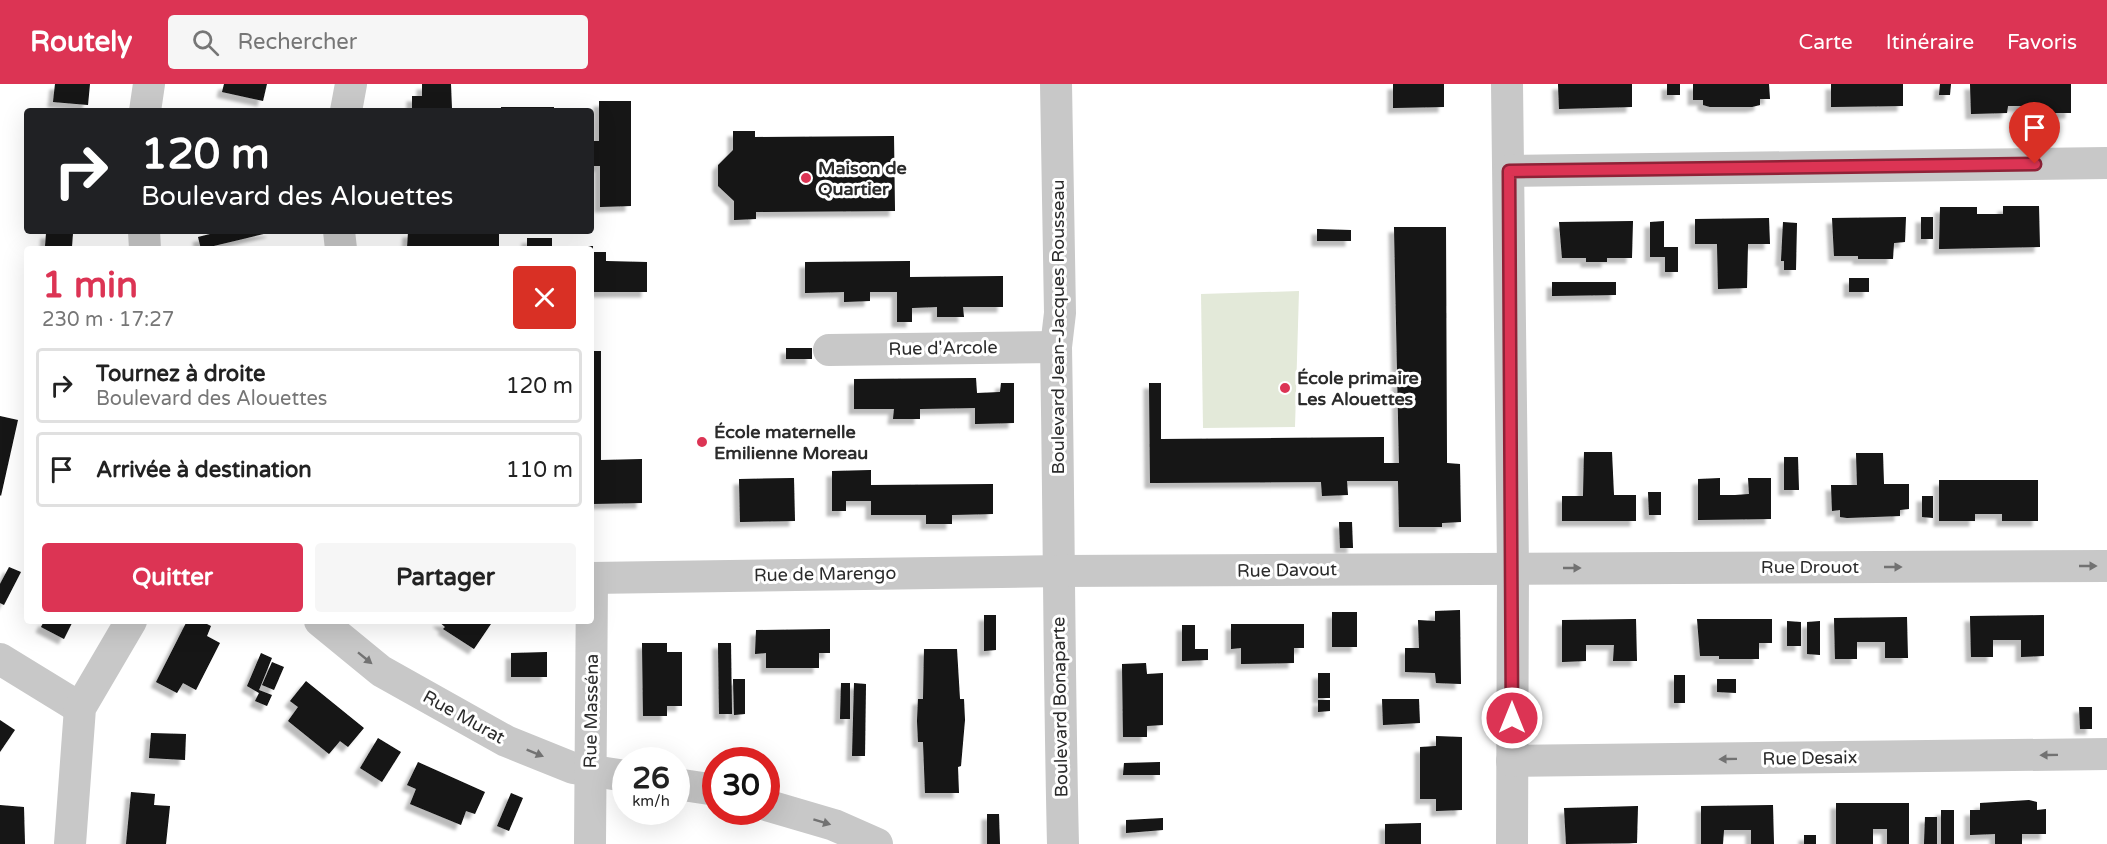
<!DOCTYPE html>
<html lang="fr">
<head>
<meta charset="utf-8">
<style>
	:root { --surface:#fff; --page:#f6f6f6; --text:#222; --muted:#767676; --line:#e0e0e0; --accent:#dc3454 }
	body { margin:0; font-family:"Varela Round",sans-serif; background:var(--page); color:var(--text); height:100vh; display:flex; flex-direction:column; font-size:22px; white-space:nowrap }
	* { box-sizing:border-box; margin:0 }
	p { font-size:20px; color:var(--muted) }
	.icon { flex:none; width:33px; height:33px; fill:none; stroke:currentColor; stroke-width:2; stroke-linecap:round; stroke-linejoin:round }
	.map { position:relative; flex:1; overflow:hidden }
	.panel { position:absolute; left:24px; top:162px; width:570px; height:378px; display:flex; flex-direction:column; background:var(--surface); border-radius:6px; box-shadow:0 6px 24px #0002 }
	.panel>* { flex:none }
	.guide { position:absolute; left:24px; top:24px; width:570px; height:126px; border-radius:6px; box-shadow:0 6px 24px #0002; background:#202124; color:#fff; overflow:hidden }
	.speed { position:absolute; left:612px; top:663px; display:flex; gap:12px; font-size:30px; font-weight:700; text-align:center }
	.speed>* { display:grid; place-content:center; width:78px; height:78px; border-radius:50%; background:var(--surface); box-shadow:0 6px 24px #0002; line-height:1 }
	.speed small { font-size:15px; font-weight:400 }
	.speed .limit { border:9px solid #d22; background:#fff; color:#111 }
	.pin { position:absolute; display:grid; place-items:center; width:51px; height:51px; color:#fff; margin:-62px -26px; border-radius:50% 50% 50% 0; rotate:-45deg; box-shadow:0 0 6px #0007 }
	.pin .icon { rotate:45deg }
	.me { position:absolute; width:66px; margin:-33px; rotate:0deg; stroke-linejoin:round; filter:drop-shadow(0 0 4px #0008) }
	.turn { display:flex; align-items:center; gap:21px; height:126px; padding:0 18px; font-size:27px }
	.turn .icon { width:78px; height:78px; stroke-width:2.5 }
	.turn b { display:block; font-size:42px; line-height:51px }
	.round { display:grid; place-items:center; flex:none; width:63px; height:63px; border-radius:6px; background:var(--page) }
	.headline { display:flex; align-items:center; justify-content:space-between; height:102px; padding:0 18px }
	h1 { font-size:36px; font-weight:700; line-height:45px; color:var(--accent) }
	.cta { display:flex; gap:12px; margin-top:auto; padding:12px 18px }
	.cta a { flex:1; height:69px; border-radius:6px; background:var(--accent); color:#fff; font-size:24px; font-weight:700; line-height:69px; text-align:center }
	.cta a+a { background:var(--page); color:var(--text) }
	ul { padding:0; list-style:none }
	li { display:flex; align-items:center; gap:18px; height:75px; margin:0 12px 9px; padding:0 6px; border:3px solid var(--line); border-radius:6px }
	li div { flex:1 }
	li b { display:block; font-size:22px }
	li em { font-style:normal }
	header { display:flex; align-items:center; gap:36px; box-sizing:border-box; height:84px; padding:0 30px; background:var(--accent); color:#fff }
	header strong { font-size:28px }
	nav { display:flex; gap:33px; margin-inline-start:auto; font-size:21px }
	.search { width:420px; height:54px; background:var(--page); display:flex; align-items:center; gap:15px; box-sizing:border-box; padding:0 21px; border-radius:6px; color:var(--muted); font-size:22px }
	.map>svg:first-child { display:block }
	.green { fill:#e3e9d9 }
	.building { fill:#121212; filter:url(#shadow) }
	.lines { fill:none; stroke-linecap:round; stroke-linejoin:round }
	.street { stroke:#c8c8c8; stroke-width:32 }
	.oneway { fill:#727272 }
	.route-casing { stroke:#8f2237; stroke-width:15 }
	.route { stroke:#dc3454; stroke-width:10 }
	.poi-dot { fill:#dc3454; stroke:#fff; stroke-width:2 }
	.labels { text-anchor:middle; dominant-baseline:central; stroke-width:6; stroke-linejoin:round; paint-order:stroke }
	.poi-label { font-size:18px; font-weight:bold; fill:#2b2b2b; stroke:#fff; text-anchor:start }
	.street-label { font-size:18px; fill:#2b2b2b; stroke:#fff }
</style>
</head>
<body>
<header>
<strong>Routely</strong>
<div class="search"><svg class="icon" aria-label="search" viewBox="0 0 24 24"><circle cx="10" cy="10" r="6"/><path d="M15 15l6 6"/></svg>Rechercher</div>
<nav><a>Carte</a><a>Itinéraire</a><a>Favoris</a></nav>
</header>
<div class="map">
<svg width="2107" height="760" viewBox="0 0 2107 760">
	<defs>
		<filter id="shadow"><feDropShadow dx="-5.5" dy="5.5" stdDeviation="1.5" flood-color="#0004"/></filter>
	</defs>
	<rect width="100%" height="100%" fill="#fff"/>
	<path class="green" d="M1299,207l-4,136 -92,1 -2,-134z"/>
	<g class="building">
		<path d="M55,0h35l-2,21 -35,-3z"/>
		<path d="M224,0h43l-4,17 -41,-9z"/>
		<path d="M422,0h29l1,25 -59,2v-2h19v-13h10z"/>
		<path d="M1393,0h51v23l-51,1z"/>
		<path d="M1558,0h74v23l-73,2z"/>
		<rect x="1667" y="0" width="13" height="11"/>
		<path d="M1693,0h76l1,15h-10v6l-8,2h-42l-7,-2v-5h-10z"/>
		<path d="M1831,0h72v22l-72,1z"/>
		<path d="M1940,0h11l-1,11h-11z"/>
		<path d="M1970,0h101v29h-36l-1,-7h-26l-1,7 -36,1z"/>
		<path d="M599,17h32v105l-31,1v-41h-9v-25h8z"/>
		<rect x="501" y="23" width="53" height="4"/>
		<path d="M733,47h22v6l139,-1 1,75 -139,1v7l-22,1v-19l-16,-15v-21l15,-15z"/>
		<path d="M2003,122h36l1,41 -101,2 1,-42h37v7h26z"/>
		<path d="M1906,133l-1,25 -11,1 -1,16h-35v-3h-24l-2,-38z"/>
		<rect x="1921" y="133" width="12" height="22"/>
		<path d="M1769,134l1,26h-22l-1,44 -29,1 -1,-45h-22v-25z"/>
		<path d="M1633,137l-1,37h-25v4h-21v-4h-24l-3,-36z"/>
		<path d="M1664,137v26h14v25h-13v-15h-15v-35z"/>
		<path d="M1783,138l14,1 -1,47h-12v-9h-3z"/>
		<path d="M1394,143h52l1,236 13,1 1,58 -19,1v4h-43l-1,-46h-51l1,14 -26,1 -1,-14 -171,1 -1,-100h12v56l223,-2v26h15z"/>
		<path d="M1317,145l34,1v11h-34z"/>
		<path d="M222,147h49l1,1 -71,17 -3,-12z"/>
		<path d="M499,147v15h28v-8h25v8h41v3h-186l1,-17z"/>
		<path d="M46,149h27l-1,14h-27z"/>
		<path d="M591,168h15v9l41,1v30h-54z"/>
		<path d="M910,177v16l93,-1v31h-40l1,10h-27v-10l-25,1v14h-15v-30h-27v9l-26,1v-10l-39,1v-31z"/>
		<rect x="1849" y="194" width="20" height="14"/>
		<path d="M1552,198h64v13l-64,1z"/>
		<rect x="786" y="264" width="26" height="11"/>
		<path d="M591,267h10v109l41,-1v44l-51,1z"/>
		<path d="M976,294l1,15 23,-1 1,-9h13v40l-39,1v-16l-55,1v10h-27l1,-10h-40v-30z"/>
		<path d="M0,332l18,4 -17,76 -1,-1z"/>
		<path d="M1584,368h28l2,43h22v26h-74v-25h21z"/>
		<path d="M1856,369h27l1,31h25v25l-9,1v6l-53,2 -7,-1v-7l-8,1 -1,-26h26z"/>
		<path d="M1784,373h14l1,33h-15z"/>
		<path d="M871,386v15l122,-1v30l-41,1v9h-26v-9h-55v-14h-25v10h-14v-40z"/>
		<path d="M794,394l1,43 -55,1 -1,-43z"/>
		<path d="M1720,394v17h15l14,-1 -1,-16h23v41l-73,1v-41z"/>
		<path d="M1939,396h99v41h-36v-7h-27v7h-36z"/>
		<path d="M1648,408h13v23h-12z"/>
		<path d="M1922,412h11v22l-11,-1z"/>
		<path d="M1339,438h13l1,26h-13z"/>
		<path d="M9,483l12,5 -17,33 -4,-2v-19z"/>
		<path d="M1460,526l1,74 -25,-1 -1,-10 -30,-1v-24h14l-1,-28 17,1v-10z"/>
		<rect x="1332" y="528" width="25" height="35"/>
		<path d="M984,531h12v35l-12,1z"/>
		<path d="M2044,531v41l-23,1v-17h-28v17h-22l-1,-41z"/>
		<path d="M1907,533l1,41h-23v-16h-28v17h-22l-1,-41z"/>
		<path d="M1636,535l1,42h-24l1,-16h-28v16l-24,1v-42z"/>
		<path d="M1697,535h75v24h-13v16h-40v-3h-19z"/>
		<path d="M44,537h29l-9,18 -23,-12z"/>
		<path d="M187,537h14l10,5 -4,10 13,7 -24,47 -13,-7 -6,10 -21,-11z"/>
		<path d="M438,537h55l-19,28 -31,-20 2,-2z"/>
		<path d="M1787,537l14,1v24h-14z"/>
		<path d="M1820,537v34l-13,-1v-32z"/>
		<path d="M1231,540h73v24h-10v15l-53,1v-16l-10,1z"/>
		<path d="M1182,541h13v24h13v11l-26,1z"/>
		<path d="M830,545v24h-11v15h-53v-15l-11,1 1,-24z"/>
		<path d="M642,559h25v9h15v54h-15v10h-24z"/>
		<path d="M718,559h13l1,71h-13z"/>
		<path d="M924,565h33l3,50h4l1,21 -4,46 -3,1 1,26h-34l-2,-51h-5l-1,-21 1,-22h5z"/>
		<path d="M547,568v25h-36v-24z"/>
		<path d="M261,569l11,5 -13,32 13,5 -5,11 -12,-5 4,-8 -12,-7z"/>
		<path d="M272,578l12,5 -10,23 -12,-5z"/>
		<path d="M1146,579l1,11 16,-1v52l-16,1v11h-24l-1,-73z"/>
		<rect x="1318" y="589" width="12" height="25"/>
		<rect x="1674" y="591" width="11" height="28"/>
		<path d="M733,595h12v35l-11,1z"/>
		<path d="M1717,595h19v14l-19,-1z"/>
		<path d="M306,597l58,47 -16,19 -8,-6 -11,13 -41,-33 10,-14 -8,-6z"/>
		<path d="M841,599h9v36h-10z"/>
		<path d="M854,599l12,1 -1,72h-13z"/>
		<path d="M1382,615h37l1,24 -37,2z"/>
		<path d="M1318,616h12v11l-12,1z"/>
		<path d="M2079,623h13v22h-12z"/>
		<path d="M0,636l15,10 -15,22z"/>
		<path d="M151,649l35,1 -1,26 -36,-2z"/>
		<path d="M1436,652l26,1v73l-26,1v-12h-16v-52l16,-1z"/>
		<path d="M378,654l23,14 -19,30 -22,-14z"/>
		<path d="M418,678l67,30 -10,22 -9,-3 -5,14 -51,-21 6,-15 -9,-4z"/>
		<path d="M1160,678v13h-37l1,-12z"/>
		<path d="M131,708l24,2 -1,11 16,1 -4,38h-40z"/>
		<path d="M511,709l12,5 -14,33 -12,-5z"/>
		<path d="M2029,716l8,2v8l9,-1v25h-24v10h-27v-10l-25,1v-25h10v-7z"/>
		<path d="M1836,719h73v41h-22v-15h-14v15h-37z"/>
		<path d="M0,721l24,2 1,37h-25z"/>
		<path d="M1773,721l1,39h-23v-14h-27l-1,14h-22v-38z"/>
		<path d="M1638,722l-1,37 -71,1 -2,-36z"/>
		<rect x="1941" y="726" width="13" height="34"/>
		<path d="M987,730h12l1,30h-13z"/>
		<path d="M1925,733h12v27h-13z"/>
		<path d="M1163,734v12l-37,3v-13z"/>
		<path d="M1421,739v21h-36v-20z"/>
		<rect x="1804" y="751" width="12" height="9"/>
	</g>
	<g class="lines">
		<g class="street">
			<path d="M1056,0l4,229 -4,34c3,165 3,331 7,497"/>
			<path d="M1507,0l6,484 -1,276"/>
			<path d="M145,27l4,-27"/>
			<path d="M346,27l5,-27"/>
			<path d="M1509,87l598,-8"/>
			<path d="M144,147l1,18"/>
			<path d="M339,147l2,18"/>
			<path d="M829,266l227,-3"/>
			<path d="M591,494l469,-7 1047,-5"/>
			<path d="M320,537l61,50 125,70 67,27 53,8"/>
			<path d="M0,575l80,49"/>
			<path d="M1512,677l595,-7"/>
			<path d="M676,700l40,6"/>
			<path d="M766,721l68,20 43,19"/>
			<path d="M70,760l10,-136 51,-87"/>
			<path d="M590,760l2,-265"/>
		</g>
	</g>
	<defs><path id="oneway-solid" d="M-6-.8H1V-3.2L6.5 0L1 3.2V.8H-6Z" transform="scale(1.5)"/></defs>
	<g class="oneway">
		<use href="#oneway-solid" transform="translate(2088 482)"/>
		<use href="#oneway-solid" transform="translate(1893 483)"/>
		<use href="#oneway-solid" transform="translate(1572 484)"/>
		<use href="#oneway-solid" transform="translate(365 574) rotate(39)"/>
		<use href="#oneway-solid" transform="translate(535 669) rotate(22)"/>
		<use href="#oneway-solid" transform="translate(2049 671) rotate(179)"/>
		<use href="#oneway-solid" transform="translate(1728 675) rotate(179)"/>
		<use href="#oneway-solid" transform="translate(822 738) rotate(17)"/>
	</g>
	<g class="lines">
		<g class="route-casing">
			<path id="route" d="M1512,634l-3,-547 526,-7"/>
		</g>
		<use href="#route" class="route"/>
	</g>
	<g class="poi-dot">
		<circle cx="806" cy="94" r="6"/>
		<circle cx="1285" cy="304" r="6"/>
		<circle cx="702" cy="358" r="6"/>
	</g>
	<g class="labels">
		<g class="poi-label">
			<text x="818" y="84">Maison de<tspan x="818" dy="21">Quartier</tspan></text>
			<text x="1297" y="294">École primaire<tspan x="1297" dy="21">Les Alouettes</tspan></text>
			<text x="714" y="348">École maternelle<tspan x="714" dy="21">Emilienne Moreau</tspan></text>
		</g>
		<g class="street-label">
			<text transform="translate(1058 243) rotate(-90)">Boulevard Jean-Jacques Rousseau</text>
			<text transform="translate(943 264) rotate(-1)">Rue d'Arcole</text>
			<text x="1810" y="483">Rue Drouot</text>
			<text transform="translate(1287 486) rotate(-1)">Rue Davout</text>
			<text transform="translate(825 490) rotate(-1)">Rue de Marengo</text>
			<text transform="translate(1060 623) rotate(-91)">Boulevard Bonaparte</text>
			<text transform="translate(591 627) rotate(-89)">Rue Masséna</text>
			<text transform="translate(464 633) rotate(29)">Rue Murat</text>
			<text transform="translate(1810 674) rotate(-1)">Rue Desaix</text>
		</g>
	</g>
</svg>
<div class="speed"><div>26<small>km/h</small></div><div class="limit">30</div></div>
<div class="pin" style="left:2035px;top:80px;background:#d93025"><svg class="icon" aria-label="arrive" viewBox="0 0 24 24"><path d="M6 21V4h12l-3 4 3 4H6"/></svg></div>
<svg class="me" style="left:1512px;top:634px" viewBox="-20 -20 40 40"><circle r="17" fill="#dc3454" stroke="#fff" stroke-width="3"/><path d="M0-11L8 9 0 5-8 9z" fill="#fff"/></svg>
<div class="guide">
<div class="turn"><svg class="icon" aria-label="right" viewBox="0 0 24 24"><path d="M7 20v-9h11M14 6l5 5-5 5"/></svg><div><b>120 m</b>Boulevard des Alouettes</div></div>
</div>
<section class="panel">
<div class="headline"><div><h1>1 min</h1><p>230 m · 17:27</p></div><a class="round" style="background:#d93025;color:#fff"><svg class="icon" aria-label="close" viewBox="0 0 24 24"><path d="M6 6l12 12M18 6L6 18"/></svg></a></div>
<ul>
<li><svg class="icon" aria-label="right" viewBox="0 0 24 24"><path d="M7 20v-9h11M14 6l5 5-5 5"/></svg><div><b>Tournez à droite</b><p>Boulevard des Alouettes</p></div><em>120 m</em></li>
<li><svg class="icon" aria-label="arrive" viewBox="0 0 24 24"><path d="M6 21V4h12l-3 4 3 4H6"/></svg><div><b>Arrivée à destination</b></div><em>110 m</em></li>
</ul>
<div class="cta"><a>Quitter</a><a>Partager</a></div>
</section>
</div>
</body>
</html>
